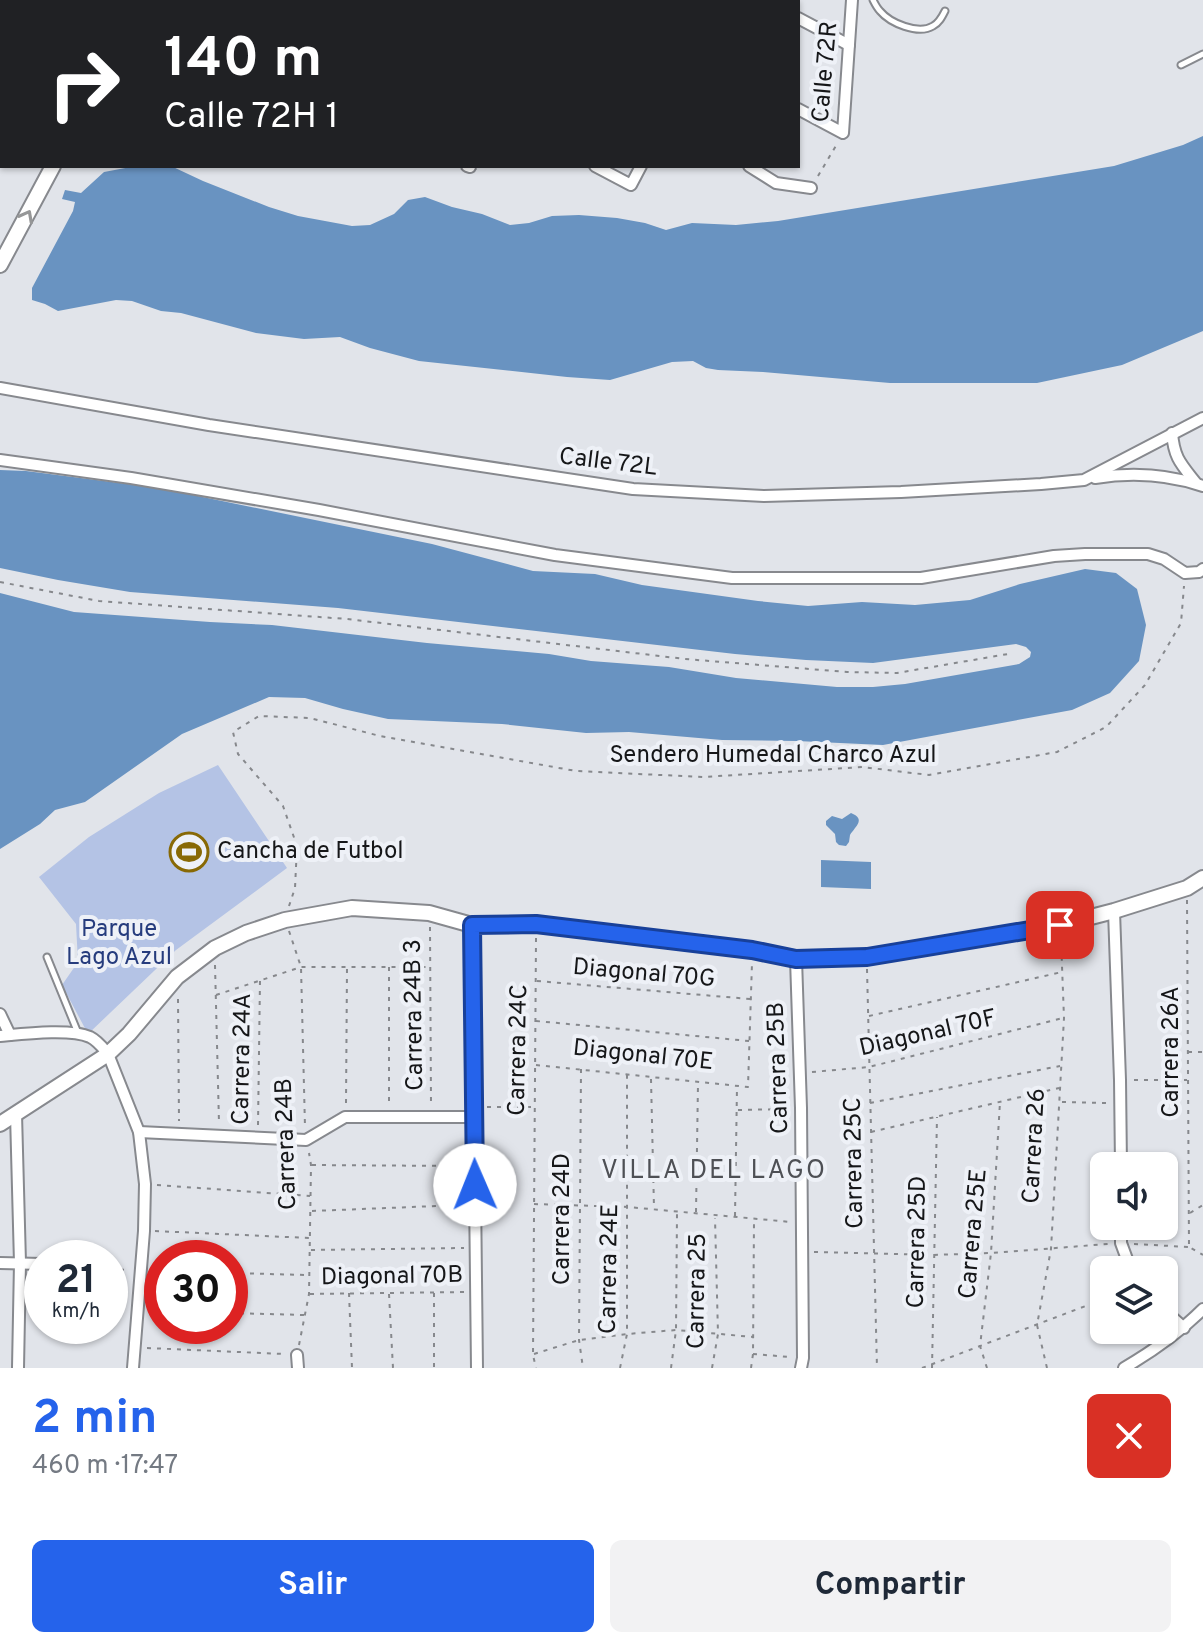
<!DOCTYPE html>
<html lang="es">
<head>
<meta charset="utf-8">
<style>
	:root { --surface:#fff; --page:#f2f2f3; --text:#1f2937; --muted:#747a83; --accent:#2563eb }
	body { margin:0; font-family:Overpass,sans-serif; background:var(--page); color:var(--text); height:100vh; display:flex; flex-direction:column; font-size:30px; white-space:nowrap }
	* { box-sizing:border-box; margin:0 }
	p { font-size:26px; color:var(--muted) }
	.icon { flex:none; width:44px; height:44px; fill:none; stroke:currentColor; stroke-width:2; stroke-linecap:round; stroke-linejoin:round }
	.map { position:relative; height:1368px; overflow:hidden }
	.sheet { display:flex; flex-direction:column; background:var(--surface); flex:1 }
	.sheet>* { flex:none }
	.top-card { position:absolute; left:0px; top:0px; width:800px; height:168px; box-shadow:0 2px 6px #0004; background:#202124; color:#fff; overflow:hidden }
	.tools { position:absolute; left:1090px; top:1152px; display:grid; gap:16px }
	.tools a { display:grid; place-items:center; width:88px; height:88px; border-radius:12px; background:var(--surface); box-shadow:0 2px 6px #0004; font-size:40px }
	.speed { position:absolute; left:24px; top:1240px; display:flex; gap:16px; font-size:40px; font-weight:700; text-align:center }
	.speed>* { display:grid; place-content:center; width:104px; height:104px; border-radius:50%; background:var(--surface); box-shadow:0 2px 6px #0004; line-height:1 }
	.speed small { font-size:20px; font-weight:400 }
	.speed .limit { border:12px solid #d22; background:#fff; color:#111 }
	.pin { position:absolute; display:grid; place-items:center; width:68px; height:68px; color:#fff; margin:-34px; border-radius:16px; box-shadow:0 4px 12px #0006 }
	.me { position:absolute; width:88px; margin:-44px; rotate:359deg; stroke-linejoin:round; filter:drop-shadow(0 0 6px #0008) }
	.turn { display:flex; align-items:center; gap:28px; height:168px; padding:0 32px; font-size:36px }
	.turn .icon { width:104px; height:104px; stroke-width:2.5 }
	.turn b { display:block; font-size:56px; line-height:68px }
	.round { display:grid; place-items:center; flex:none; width:84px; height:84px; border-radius:12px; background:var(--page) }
	.overview { display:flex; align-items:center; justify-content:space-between; height:136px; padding:0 32px }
	h1 { font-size:48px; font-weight:700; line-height:60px; color:var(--accent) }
	.primary-button { display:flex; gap:16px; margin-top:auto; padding:16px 32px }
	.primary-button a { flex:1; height:92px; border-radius:12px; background:var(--accent); color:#fff; font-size:32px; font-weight:700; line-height:92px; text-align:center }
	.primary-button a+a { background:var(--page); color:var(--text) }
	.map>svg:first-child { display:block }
	.green { fill:#b4c3e5 }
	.water { fill:#6993c1 }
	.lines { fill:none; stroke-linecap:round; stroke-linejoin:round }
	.lane-casing { stroke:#87898e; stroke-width:9 }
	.street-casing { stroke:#87898e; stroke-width:14 }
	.secondary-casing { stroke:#87898e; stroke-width:18 }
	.path { stroke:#86888c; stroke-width:2; stroke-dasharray:4 6; stroke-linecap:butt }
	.lane { stroke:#fff; stroke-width:5 }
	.street { stroke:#fff; stroke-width:10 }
	.secondary { stroke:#fff; stroke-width:14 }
	.oneway { stroke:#969798 }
	.route-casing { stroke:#184099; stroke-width:20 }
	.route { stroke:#2563eb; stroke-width:14 }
	.labels { text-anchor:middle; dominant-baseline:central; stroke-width:8; stroke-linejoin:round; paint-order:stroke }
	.street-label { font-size:24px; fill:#161719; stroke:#eef1f7 }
	.poi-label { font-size:24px; fill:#161719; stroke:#eef1f7; text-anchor:start }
	.park-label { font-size:24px; fill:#263c7d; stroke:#eef1f7 }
	.neighbourhood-label { font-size:26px; letter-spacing:2px; fill:#4e5055; stroke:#eef1f7 }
</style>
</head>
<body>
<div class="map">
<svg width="1203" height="1368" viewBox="0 0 1203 1368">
	<rect width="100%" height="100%" fill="#e1e4ea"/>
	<path class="green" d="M218,765l69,103 -111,82 -88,84 -26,-49 16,-23 -2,-38 -37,-47 50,-40 70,-44z"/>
	<g class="water">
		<path d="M1203,136v195l-81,34 -85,18h-147l-127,-11 -45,-2 -12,-2 -13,-7 -21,1 -62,18 -43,-3 -148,-16 -49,-13 -30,-11 -36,2 -48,-6 -75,-20 -20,-2 -29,-10 -16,-1 -58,11 -13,-7 -13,-4v-12l41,-77 2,-9 -13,-3 3,-9 16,3 23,-21 32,-6h35l32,15 66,26 29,9 54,10 18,-1 24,-11 14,-14 17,-3 27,10 30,7 28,11 19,-2 23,-7 27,-1 38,3 28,5 21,7 26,-7 44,2 42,-4 336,-55 69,-21z"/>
		<path d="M0,470l26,1 133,17 273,56 101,27 62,3 47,11 116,16 50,5 54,-4 53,3 55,-5 50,-16 65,-15 31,4 21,16 9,36 -7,36 -29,32 -38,17 -189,35 -86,-4 -75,-1 -93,-8 -43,1 -84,-9 -114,-5 -45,-10 -38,-11 -36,-1 -87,37 -97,68 -30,8 -15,14 -40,25v-256l74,19 136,10 62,3 155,18 122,11 42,7 78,6 67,11 101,9h36l32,-3 114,-20 11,-7 1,-5 -5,-5 -10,-3 -143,19 -67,-3 -71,-6 -397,-46 -208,-16 -72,-12 -58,-12z"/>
		<path d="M851,813c15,6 5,13 -1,22l-1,7 -3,4 -7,-1 -3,-3 -1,-8 -9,-9v-4l6,-5 10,3z"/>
		<path d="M821,860l50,2v27l-50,-2z"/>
	</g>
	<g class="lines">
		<g class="lane-casing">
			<g id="lane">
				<path d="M873,0c2,4 4,8 7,11 10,12 38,24 53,15 6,-3 9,-9 12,-15"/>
				<path d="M1181,65l22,-11"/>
				<path d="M47,957l31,76"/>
			</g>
		</g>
		<g class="street-casing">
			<g id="street">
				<path d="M279,0l4,2"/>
				<path d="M438,0l4,2"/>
				<path d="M595,0l4,2"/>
				<path d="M763,0l4,2"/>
				<path d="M349,2l1,-2"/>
				<path d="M538,2l1,-2"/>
				<path d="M727,2l1,-2"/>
				<path d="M798,18l51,27"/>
				<path d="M0,23l2,1"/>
				<path d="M798,109l45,24 9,-133"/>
				<path d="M467,166l3,1"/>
				<path d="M595,166l36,19 10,-19"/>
				<path d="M749,166l27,17 35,5"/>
				<path d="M0,388l209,37 424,64 131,7 137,-4 140,-8 43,-4 119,-62"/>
				<path d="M1172,433c2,25 9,31 24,50"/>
				<path d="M0,460l131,18 188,32 236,45 177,23h189l133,-22 31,-2h63l16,5 21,14 14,-1 4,-3"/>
				<path d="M1095,478c37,-6 72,-4 108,8"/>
				<path d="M1114,911l6,169 1,86"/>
				<path d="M472,925l5,443"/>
				<path d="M796,959l5,149 2,250 -2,10"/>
				<path d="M0,1014l10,21"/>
				<path d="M0,1036c22,-2 70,-8 90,1 8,4 13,11 18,17l31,78 6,52 -1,47 -11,137"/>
				<path d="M16,1114l4,149 -2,105"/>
				<path d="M139,1132l167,8 39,-23h128"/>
				<path d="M1121,1226v17l10,27"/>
				<path d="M0,1263l42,1"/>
				<path d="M1164,1310l20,18"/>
				<path d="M297,1355l1,13"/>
				<path d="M1124,1368c29,-17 55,-35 79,-59"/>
			</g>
		</g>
		<g class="secondary-casing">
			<g id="secondary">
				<path d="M46,2l1,-2"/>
				<path d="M134,2l1,-2"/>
				<path d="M0,94l2,-4"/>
				<path d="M0,265l53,-99"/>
				<path d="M0,1124l108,-70 21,-20 48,-57 38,-29 31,-15 39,-13 67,-12 77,5 43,12 64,-1 216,26 44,9 71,-2 193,-32 54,-14 73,-23 16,-10"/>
			</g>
		</g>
		<g class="path">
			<path d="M818,176l19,-32"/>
			<path d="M0,582l99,19 248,18 338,40 162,13 50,1 111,-19"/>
			<path d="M1187,900l2,347 14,8"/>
			<path d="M289,906l6,-18 2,-42 -14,-40 -45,-52 -5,-22 26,-16 51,2 70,18 196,35 127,6 159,-10 67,8 128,-23 49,-25 39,-42 36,-62 3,-37"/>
			<path d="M430,927l1,177"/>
			<path d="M289,931l12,36 4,160"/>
			<path d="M536,938l-3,417 3,13"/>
			<path d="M215,965l4,158"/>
			<path d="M389,967v137"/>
			<path d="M867,969l10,399"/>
			<path d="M537,981l213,18"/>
			<path d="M216,995l85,-28h130"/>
			<path d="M178,999l1,122"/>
			<path d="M869,1016l193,-44"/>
			<path d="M536,1021l213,20"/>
			<path d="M1188,1052h15"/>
			<path d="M536,1065l212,22 4,-124"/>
			<path d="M581,1069l-2,271 4,28"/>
			<path d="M812,1072l57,-5 194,-49"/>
			<path d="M651,1079l3,129"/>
			<path d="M1134,1080h53"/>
			<path d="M1062,1102l45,1"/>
			<path d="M346,1103l1,-136"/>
			<path d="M870,1103l190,-37"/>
			<path d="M487,1107h46"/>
			<path d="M738,1110l50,-1"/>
			<path d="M258,1125l2,-145"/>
			<path d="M871,1132l188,-44"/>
			<path d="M312,1165l150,1"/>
			<path d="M157,1185l153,11"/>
			<path d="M534,1204l94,3 163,15"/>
			<path d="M312,1211l150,-6"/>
			<path d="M696,1212l2,-129"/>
			<path d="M1190,1213l13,-8"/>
			<path d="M735,1216l2,-130"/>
			<path d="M155,1231l154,7"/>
			<path d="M1134,1244l55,3"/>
			<path d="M311,1250l153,-2"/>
			<path d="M814,1252l119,3 58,-2 117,-9"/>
			<path d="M110,1269l19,1"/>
			<path d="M151,1271l11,1"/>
			<path d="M230,1273l78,2"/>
			<path d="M349,1293l3,75"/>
			<path d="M434,1293v75"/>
			<path d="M310,1294l154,-2"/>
			<path d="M389,1294l4,74"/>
			<path d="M151,1310h11"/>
			<path d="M230,1313l74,2"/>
			<path d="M299,1345l10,-51 2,-129 -2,-12"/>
			<path d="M147,1348l137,6"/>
			<path d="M534,1354l45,-14 48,-6 49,-4 77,7"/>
			<path d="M753,1354l37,3"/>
			<path d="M620,1368l7,-34v-260"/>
			<path d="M671,1368l5,-38 1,-116"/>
			<path d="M712,1368l6,-34 -3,-116"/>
			<path d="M751,1368l2,-14 1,-133"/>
			<path d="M922,1368l182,-69"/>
			<path d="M932,1368l5,-251"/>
			<path d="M987,1368l-7,-22 11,-93 9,-151"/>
			<path d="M1047,1368l-10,-43 14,-76 13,-231 -3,-78"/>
		</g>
		<use href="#lane" class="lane"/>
		<use href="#street" class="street"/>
		<use href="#secondary" class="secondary"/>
	</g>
	<defs><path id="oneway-chevron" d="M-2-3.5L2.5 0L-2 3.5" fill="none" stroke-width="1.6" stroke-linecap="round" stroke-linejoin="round" transform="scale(2)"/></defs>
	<use class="oneway" href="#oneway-chevron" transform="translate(27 216) rotate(-62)"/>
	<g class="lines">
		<g class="route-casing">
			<path id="route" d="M475,1185l-3,-260 64,-1 216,26 44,9 71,-2 193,-32"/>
		</g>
		<use href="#route" class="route"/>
	</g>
	<defs>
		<g id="stadium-ring" transform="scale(2)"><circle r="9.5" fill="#eef1f7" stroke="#886905" stroke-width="1.5"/><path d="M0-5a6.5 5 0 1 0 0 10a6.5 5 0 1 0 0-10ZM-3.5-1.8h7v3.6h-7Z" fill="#886905"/></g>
	</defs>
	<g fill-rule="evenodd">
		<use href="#stadium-ring" x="189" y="852"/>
	</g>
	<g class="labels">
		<g class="street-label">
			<text transform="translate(826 72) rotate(-85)">Calle 72R</text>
			<text transform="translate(608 463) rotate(7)">Calle 72L</text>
			<text x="773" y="756">Sendero Humedal Charco Azul</text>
			<text transform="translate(644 974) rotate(5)">Diagonal 70G</text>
			<text transform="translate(415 1015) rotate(-91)">Carrera 24B 3</text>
			<text transform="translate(928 1034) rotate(-13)">Diagonal 70F</text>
			<text transform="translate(519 1050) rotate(-89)">Carrera 24C</text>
			<text transform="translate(1172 1052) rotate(-90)">Carrera 26A</text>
			<text transform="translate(643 1056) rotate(6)">Diagonal 70E</text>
			<text transform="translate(243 1059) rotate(-89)">Carrera 24A</text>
			<text transform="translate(779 1068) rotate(-92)">Carrera 25B</text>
			<text transform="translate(287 1144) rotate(-92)">Carrera 24B</text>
			<text transform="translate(1035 1146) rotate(-87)">Carrera 26</text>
			<text transform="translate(855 1163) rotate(-91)">Carrera 25C</text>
			<text transform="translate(563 1219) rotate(-90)">Carrera 24D</text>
			<text transform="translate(974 1234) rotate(-85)">Carrera 25E</text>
			<text transform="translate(918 1242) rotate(-89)">Carrera 25D</text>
			<text transform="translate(610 1269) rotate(-89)">Carrera 24E</text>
			<text transform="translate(392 1277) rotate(-1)">Diagonal 70B</text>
			<text transform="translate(698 1291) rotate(-89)">Carrera 25</text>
		</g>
		<g class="poi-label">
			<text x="217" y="852">Cancha de Futbol</text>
		</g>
		<g class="park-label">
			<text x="119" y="930">Parque<tspan x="119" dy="28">Lago Azul</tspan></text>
		</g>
		<g class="neighbourhood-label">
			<text x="714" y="1171">VILLA DEL LAGO</text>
		</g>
	</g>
</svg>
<div class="tools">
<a><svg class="icon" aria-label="sound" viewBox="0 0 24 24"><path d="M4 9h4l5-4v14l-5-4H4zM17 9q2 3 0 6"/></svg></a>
<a><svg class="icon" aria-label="layers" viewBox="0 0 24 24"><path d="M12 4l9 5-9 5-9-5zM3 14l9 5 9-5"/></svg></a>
</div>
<div class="speed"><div>21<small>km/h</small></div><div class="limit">30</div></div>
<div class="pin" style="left:1060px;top:925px;background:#d93025"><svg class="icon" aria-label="arrive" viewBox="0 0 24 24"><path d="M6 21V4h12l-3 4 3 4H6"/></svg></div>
<svg class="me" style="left:475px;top:1185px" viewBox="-20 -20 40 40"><circle r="19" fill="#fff"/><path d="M0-13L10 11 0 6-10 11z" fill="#2563eb"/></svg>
<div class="top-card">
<div class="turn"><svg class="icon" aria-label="right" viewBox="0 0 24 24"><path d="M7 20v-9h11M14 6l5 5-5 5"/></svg><div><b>140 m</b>Calle 72H 1</div></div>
</div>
</div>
<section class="sheet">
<div class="overview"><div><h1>2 min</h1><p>460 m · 17:47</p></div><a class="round" style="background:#d93025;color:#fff"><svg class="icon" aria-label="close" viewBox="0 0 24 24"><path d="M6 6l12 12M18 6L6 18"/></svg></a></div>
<div class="primary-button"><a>Salir</a><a>Compartir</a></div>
</section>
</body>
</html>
